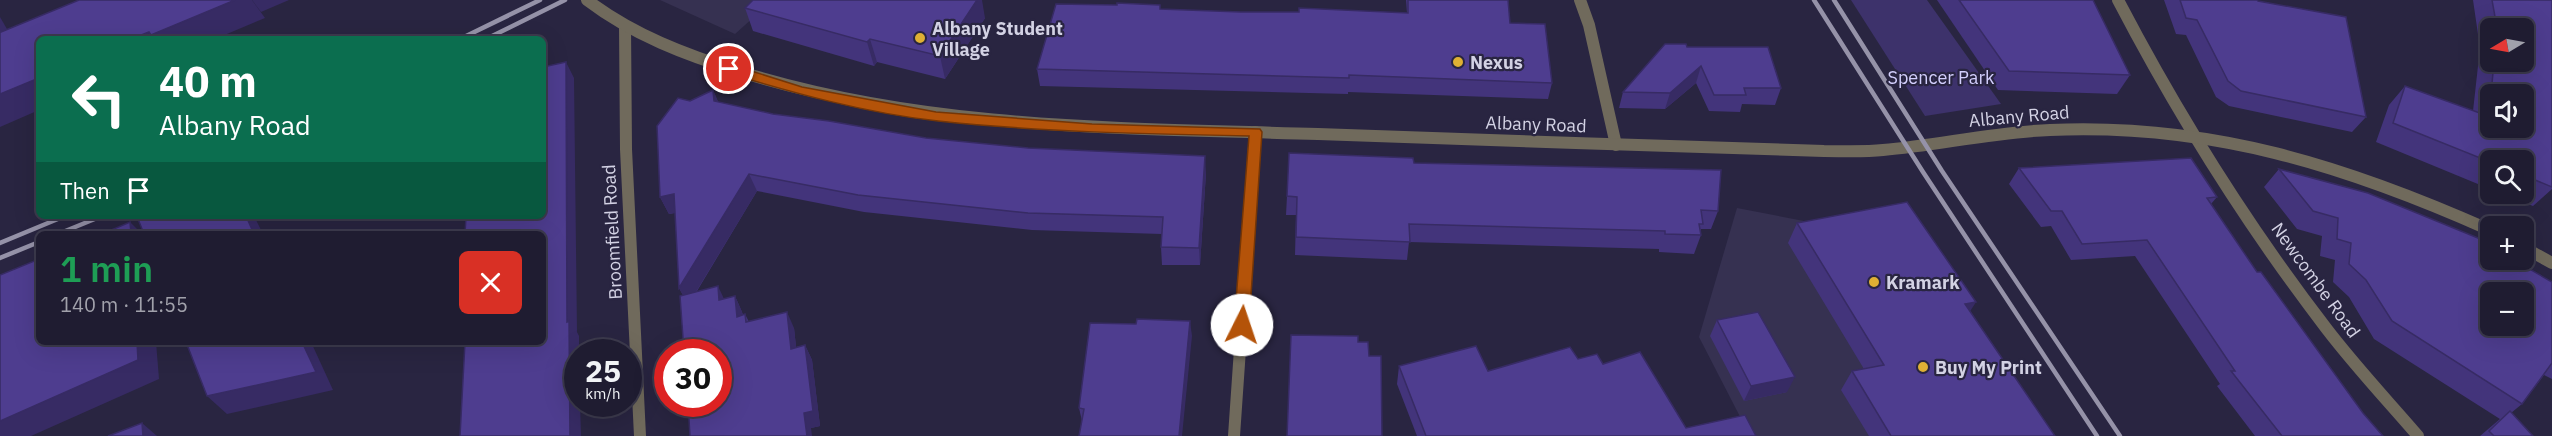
<!DOCTYPE html>
<html lang="en">
<head>
<meta charset="utf-8">
<style>
	:root { --surface:#1f1c31; --page:#272539; --text:#f1f3f6; --muted:#a1a1ab; --line:#3c3a4d }
	body { margin:0; font-family:"IBM Plex Sans",sans-serif; background:var(--page); color:var(--text); height:100vh; display:flex; flex-direction:column; font-size:22px; white-space:nowrap }
	* { box-sizing:border-box; margin:0 }
	p { font-size:20px; color:var(--muted) }
	.icon { flex:none; width:33px; height:33px; fill:none; stroke:currentColor; stroke-width:2; stroke-linecap:round; stroke-linejoin:round }
	.map { position:relative; flex:1; overflow:hidden }
	.side { position:absolute; left:36px; top:231px; width:510px; height:114px; display:flex; flex-direction:column; background:var(--surface); border-radius:9px; box-shadow:0 6px 24px #0002,0 0 0 2px var(--line) }
	.side>* { flex:none }
	.guide { position:absolute; left:36px; top:36px; width:510px; height:183px; border-radius:9px; box-shadow:0 6px 24px #0002,0 0 0 2px var(--line); background:#0b6e4f; color:#fff; overflow:hidden }
	.needle { width:39px; rotate:260deg }
	.buttons { position:absolute; left:2480px; top:18px; display:grid; gap:12px }
	.buttons a { display:grid; place-items:center; width:54px; height:54px; border-radius:9px; background:var(--surface); box-shadow:0 6px 24px #0002,0 0 0 2px var(--line); font-size:30px }
	.speed { position:absolute; left:564px; top:339px; display:flex; gap:12px; font-size:30px; font-weight:700; text-align:center }
	.speed>* { display:grid; place-content:center; width:78px; height:78px; border-radius:50%; background:var(--surface); box-shadow:0 6px 24px #0002,0 0 0 2px var(--line); line-height:1 }
	.speed small { font-size:15px; font-weight:400 }
	.speed .limit { border:9px solid #d22; background:#fff; color:#111 }
	.pin { position:absolute; display:grid; place-items:center; width:51px; height:51px; color:#fff; margin:-26px; border:3px solid #fff; border-radius:50%; box-shadow:0 2px 6px #0007 }
	.me { position:absolute; width:66px; margin:-33px; rotate:4deg; stroke-linejoin:round; filter:drop-shadow(0 0 4px #0008) }
	.turn { display:flex; align-items:center; gap:21px; height:126px; padding:0 24px; font-size:27px }
	.turn .icon { width:78px; height:78px; stroke-width:2.5 }
	.turn b { display:block; font-size:42px; line-height:51px }
	.then { display:flex; align-items:center; height:57px; padding:0 24px; background:#0003; gap:12px; font-size:22px }
	.round { display:grid; place-items:center; flex:none; width:63px; height:63px; border-radius:9px; background:var(--page) }
	.head { display:flex; align-items:center; justify-content:space-between; height:102px; padding:0 24px }
	h1 { font-size:36px; font-weight:600; line-height:45px; color:#1e9e55 }
	.map>svg:first-child { display:block }
	.built { fill:#363151 }
	.green { fill:#3d326b }
	.lines { fill:none; stroke-linecap:round; stroke-linejoin:round }
	.minor { stroke:#706a5c; stroke-width:12 }
	.tertiary { stroke:#706a5c; stroke-width:12 }
	.rail { stroke:#9592a8; stroke-width:4.5 }
	.wall { fill:#43347b; fill-rule:evenodd }
	.shaded-wall { fill:#372b64 }
	.building { fill:#4e3d8f; stroke:#372b64; stroke-width:1.5; fill-rule:evenodd }
	.route { fill:#b45309; stroke:#753606; stroke-width:1.5 }
	.poi-dot { fill:#dfb034; stroke:#292541; stroke-width:2 }
	.labels { text-anchor:middle; dominant-baseline:central; stroke-width:4.5; stroke-linejoin:round; paint-order:stroke }
	.poi-label { font-size:18px; font-weight:bold; fill:#d3d2e4; stroke:#292541; text-anchor:start }
	.park-label { font-size:18px; fill:#d3cffd; stroke:#292541 }
	.street-label { font-size:18px; fill:#d3d2e4; stroke:#292541 }
</style>
</head>
<body>
<div class="map">
<svg width="2552" height="436" viewBox="0 0 2552 436">
	<rect width="100%" height="100%" fill="#292541"/>
	<g class="built">
		<path d="M660,0h113l-38,34z"/>
		<path d="M1737,208l72,14 240,214h-299l-51,-99z"/>
	</g>
	<path class="green" d="M1851,0h76l74,104 -76,12z"/>
	<g class="lines">
		<g class="minor">
			<path d="M1580,0l9,25 27,120"/>
			<path d="M2118,0c60,115 129,225 208,328 29,38 61,72 92,108"/>
			<path d="M625,26l1,123 14,287"/>
			<path d="M1234,436l21,-304"/>
		</g>
		<g class="tertiary">
			<path d="M587,0c46,35 99,55 154,72 187,58 383,56 577,62 169,6 337,12 506,17 20,0 40,1 59,-1 56,-5 111,-18 167,-20 161,-7 296,36 440,100"/>
			<path d="M2523,247l29,16"/>
		</g>
		<g class="rail">
			<path d="M1814,0l109,172 174,264"/>
			<path d="M1834,0l108,171 178,265"/>
			<path d="M460,39l80,-39"/>
			<path d="M486,39l79,-39"/>
			<path d="M58,234l44,-18"/>
			<path d="M0,243l65,-27"/>
			<path d="M0,258l39,-16"/>
		</g>
	</g>
	<g class="wall">
		<path d="M1406,0h102l2,23 42,60 -4,16 -200,-7v2l-308,-8 -3,-17 124,-60 80,3 166,1z"/>
		<path d="M1937,0h156l37,75 -13,19 -119,-4z"/>
		<path d="M2164,0h93l109,117 -14,15 -123,-26 -13,-9 -30,-62 -10,-1z"/>
		<path d="M2473,0h79v189l-19,17 -31,-12h21v-34h-33v29l-114,-47 13,-37 16,-19 68,25 7,-63zM2490,28h33v34h-33zM2490,94h33l-33,34z"/>
		<path d="M745,8l240,10 -40,61 -68,-17 -3,4 -121,-35z"/>
		<path d="M1687,47l94,41 -6,17 -33,-1 -2,8 -31,-1 -13,-28 -31,26 -46,-1 4,-16z"/>
		<path d="M713,90l5,12 55,12 153,24 280,35 -6,92h-38l-1,-18 1,-13 -130,-4 -168,-18 -107,-21 -60,100 27,8 11,-3 7,16 1,3 2,-1 4,8 45,6 2,19 9,-2 7,15 8,66 -9,2 -128,-133 -4,-7 -4,-75 -6,1 -9,-17z"/>
		<path d="M1414,163l304,48 -7,18h-10v6l-7,19 -35,-2v-3l-250,-7 -2,18 -112,-5 1,-40h-10l1,-19z"/>
		<path d="M2019,168l198,29 -6,7 46,68 106,141 20,23h-128l-38,-50 3,-2 -85,-128 -64,4 -20,-34 -10,1 -32,-43z"/>
		<path d="M2279,169l273,113v97l-8,-4 -22,29 -11,9 22,23h-53l20,-17 -126,-80 -25,-42 -16,-15 2,-22 -15,-4 2,-20 -25,-7 -33,-42z"/>
		<path d="M1797,223l173,88 85,125h-186l-28,-46 11,-19 12,-2 -76,-126z"/>
		<path d="M1717,320l70,72 -43,9 -34,-65z"/>
		<path d="M1192,336l-110,85 -3,-13z"/>
		<path d="M1578,359l25,5 83,64 70,8h-339l-20,-52 2,-18 89,5z"/>
	</g>
	<g class="shaded-wall">
		<path d="M235,0h17l13,18 -50,21h-84z"/>
		<path d="M252,0h37l-28,12z"/>
		<path d="M977,0h5l3,18 -40,61 -5,-23z"/>
		<path d="M0,17l22,38 -22,-25z"/>
		<path d="M870,39l7,23 -3,4 -7,-24z"/>
		<path d="M566,62l8,16 3,254 2,4v16h-1v52h2l1,32h-11l-3,-114z"/>
		<path d="M1701,66l-5,17 -31,26 5,-16z"/>
		<path d="M39,78v32l-39,17v-33z"/>
		<path d="M713,90l8,18 -7,-7z"/>
		<path d="M1205,156l1,17 -6,92 -1,-17z"/>
		<path d="M749,174l8,17 -69,114 -9,-17z"/>
		<path d="M674,194l9,17 -14,3 -9,-17z"/>
		<path d="M246,216h8l9,18h-9z"/>
		<path d="M130,222l12,12h-11z"/>
		<path d="M718,286l7,15 -6,-1z"/>
		<path d="M735,296l7,16 3,20 -8,-15z"/>
		<path d="M1976,302l-12,19 1,-17z"/>
		<path d="M787,312l7,16 4,36 -7,-15z"/>
		<path d="M1190,321l2,15 -10,100h-3z"/>
		<path d="M137,342h19l3,37 -128,57h-31v-15z"/>
		<path d="M302,342h9l22,48 -106,24 -20,-18z"/>
		<path d="M805,345l7,15 8,66 -9,2 1,8h-5l-3,-23z"/>
		<path d="M1795,377l-8,15 -43,9 7,-15z"/>
		<path d="M142,423l15,13h-14z"/>
	</g>
	<g class="building">
		<path d="M79,0h156l-84,35 -2,-3 -18,7h-92v39l-39,16v-64l1,2z"/>
		<path d="M753,0h224l-37,56 -70,-17 -3,3 -122,-34z"/>
		<path d="M1408,0h100l2,23 35,1 7,59 -203,-8v3l-312,-9 19,-65 61,1v-2l43,2v4l81,3h58v-4l109,5z"/>
		<path d="M1959,0h134l37,75 -121,-4z"/>
		<path d="M2180,0h77l1,1 88,16 20,100 -125,-26 -13,-10 -31,-61 -11,-2z"/>
		<path d="M2492,0h60v187l-29,-12v-15h-33v2l-97,-39 12,-37 83,30 2,-16v28h33v-34h-32l3,-32h29v-34h-26z"/>
		<path d="M1665,44h21l1,3h81l13,41h-37l2,7h-32l-13,-29 -31,27 -47,-1z"/>
		<path d="M566,62l1,260 2,-1 1,115h-110l5,-94h78v-108h-78l1,-18h77v-149z"/>
		<path d="M713,90l1,11 59,13 56,7 97,17 102,10 177,8 -6,92 -38,-1 2,-30 -135,-4 -170,-18 -109,-21 -70,114 -5,-94 -14,3 -3,-71 21,-28 12,3z"/>
		<path d="M1289,153l124,5 1,5 307,7 -3,41 -17,-1 2,14h-4l2,11 -36,-1v-3l-256,-7 1,18 -114,-5 1,-40 -10,-1z"/>
		<path d="M2191,158l26,39 -10,1 50,74h4l102,141 20,23h-101l-51,-65h4l-88,-131 -65,4 -20,-33h-11l-32,-43z"/>
		<path d="M2279,169l89,24 110,45 12,7v15h24l38,22v81l-30,41 -130,-83 -26,-41 -17,-16 2,-21 -14,-4 1,-21 -25,-7zM2490,292h33v34h-33z"/>
		<path d="M1907,202l69,100 -11,2 90,132h-164l-39,-65 32,-6 -87,-142z"/>
		<path d="M146,216h100l8,18h-110l-6,-15z"/>
		<path d="M130,222l1,12h-29z"/>
		<path d="M39,259v83h98l1,18 -138,61v-146z"/>
		<path d="M718,286l1,14 16,-4 2,21 8,-3 1,8 41,-10 4,37 14,-4 8,66 -9,2 3,23h-117l-2,-32h30v-52h-34l-4,-56z"/>
		<path d="M1758,312l37,65 -44,9 -34,-66z"/>
		<path d="M1137,319l53,2 -11,115h-100l5,-27 -5,-1 11,-85 46,1z"/>
		<path d="M1291,335l67,1v6h10l1,14h12l1,80h-95z"/>
		<path d="M186,342h116l14,30 -109,24z"/>
		<path d="M1476,346l12,25 82,-24 8,12 19,-5 6,10 37,-12 46,76 59,-13 11,21h-330l-27,-70z"/>
		<path d="M2510,411l23,25h-39l-5,-5z"/>
		<path d="M142,423l1,13h-35z"/>
	</g>
	<path class="route" d="M729,64l73,23 134,25 156,12 168,5 2,3 -13,193 -2,4h-11l-2,-4 15,-189c-104,-2 -208,-4 -311,-15 -73,-8 -144,-28 -214,-49l-2,-3z"/>
	<g class="poi-dot">
		<circle cx="920" cy="38" r="6"/>
		<circle cx="1458" cy="62" r="6"/>
		<circle cx="1874" cy="282" r="6"/>
		<circle cx="1923" cy="367" r="6"/>
	</g>
	<g class="labels">
		<g class="poi-label">
			<text x="932" y="28">Albany Student<tspan x="932" dy="21">Village</tspan></text>
			<text x="1470" y="62">Nexus</text>
			<text x="1886" y="282">Kramark</text>
			<text x="1935" y="367">Buy My Print</text>
		</g>
		<g class="park-label">
			<text x="1941" y="77">Spencer Park</text>
		</g>
		<g class="street-label">
			<text transform="translate(2019 116) rotate(-5)">Albany Road</text>
			<text transform="translate(1536 124) rotate(2)">Albany Road</text>
			<text transform="translate(612 232) rotate(-93)">Broomfield Road</text>
			<text transform="translate(2316 280) rotate(54)">Newcombe Road</text>
		</g>
	</g>
</svg>
<div class="buttons">
<a><svg class="needle" viewBox="-14 -14 28 28"><path d="M0-13l5 13h-10z" fill="#e53935"/><path d="M0 13l5-13h-10z" fill="#a1a1ab"/></svg></a>
<a><svg class="icon" aria-label="sound" viewBox="0 0 24 24"><path d="M4 9h4l5-4v14l-5-4H4zM17 9q2 3 0 6"/></svg></a>
<a><svg class="icon" aria-label="search" viewBox="0 0 24 24"><circle cx="10" cy="10" r="6"/><path d="M15 15l6 6"/></svg></a>
<a>+</a>
<a>−</a>
</div>
<div class="speed"><div>25<small>km/h</small></div><div class="limit">30</div></div>
<div class="pin" style="left:729px;top:69px;background:#d93025"><svg class="icon" aria-label="arrive" viewBox="0 0 24 24"><path d="M6 21V4h12l-3 4 3 4H6"/></svg></div>
<svg class="me" style="left:1242px;top:325px" viewBox="-20 -20 40 40"><circle r="19" fill="#fff"/><path d="M0-13L10 11 0 6-10 11z" fill="#b45309"/></svg>
<div class="guide">
<div class="turn"><svg class="icon" aria-label="left" viewBox="0 0 24 24"><path d="M17 20v-9H6M10 6l-5 5 5 5"/></svg><div><b>40 m</b>Albany Road</div></div>
<div class="then">Then<svg class="icon" aria-label="arrive" viewBox="0 0 24 24"><path d="M6 21V4h12l-3 4 3 4H6"/></svg></div>
</div>
<section class="side">
<div class="head"><div><h1>1 min</h1><p>140 m · 11:55</p></div><a class="round" style="background:#d93025;color:#fff"><svg class="icon" aria-label="close" viewBox="0 0 24 24"><path d="M6 6l12 12M18 6L6 18"/></svg></a></div>
</section>
</div>
</body>
</html>
